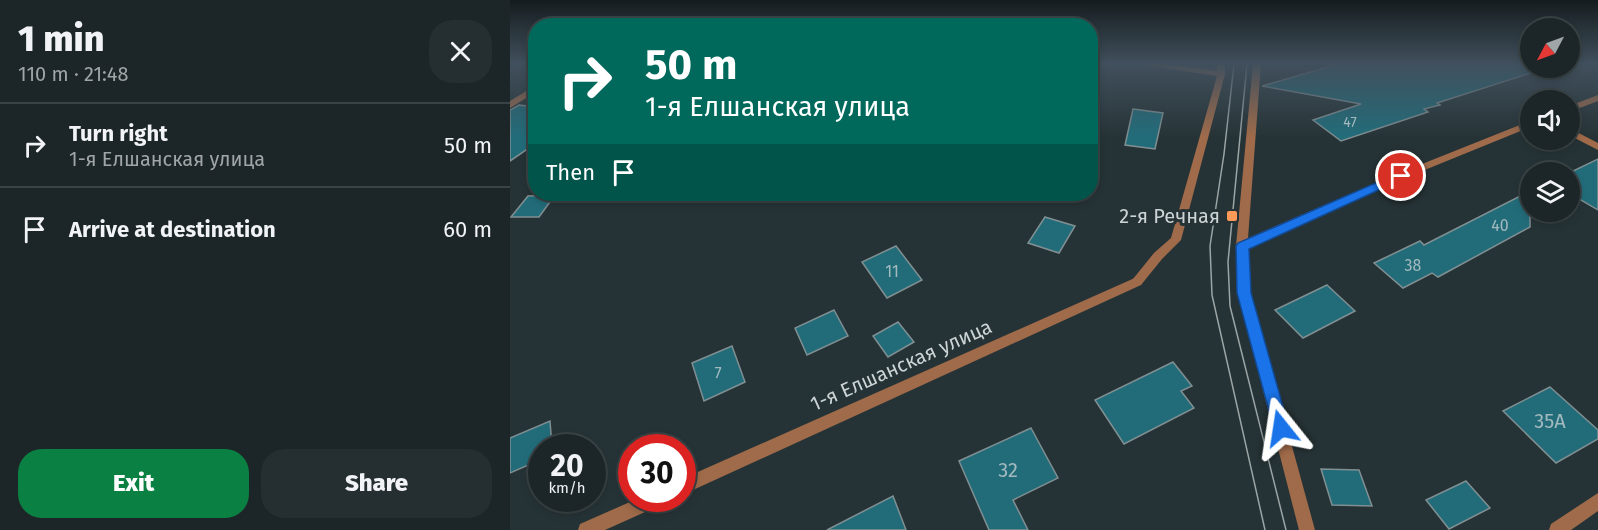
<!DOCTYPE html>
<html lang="en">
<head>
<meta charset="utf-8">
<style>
	:root { --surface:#1c2628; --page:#252e30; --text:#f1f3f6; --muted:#a0a5a8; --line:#3a4345; --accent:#0b8043 }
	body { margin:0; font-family:"Fira Sans",sans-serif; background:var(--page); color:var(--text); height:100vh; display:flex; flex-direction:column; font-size:22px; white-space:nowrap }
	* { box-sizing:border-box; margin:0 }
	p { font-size:20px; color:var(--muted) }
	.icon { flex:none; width:33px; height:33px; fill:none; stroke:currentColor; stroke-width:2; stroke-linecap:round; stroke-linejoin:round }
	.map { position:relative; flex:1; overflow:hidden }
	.sheet { display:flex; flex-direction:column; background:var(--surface); width:510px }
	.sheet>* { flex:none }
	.top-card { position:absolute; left:18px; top:18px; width:570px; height:183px; border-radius:24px; box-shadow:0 3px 9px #0003,0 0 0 2px var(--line); background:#00695c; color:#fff; overflow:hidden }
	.needle { width:39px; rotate:229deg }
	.fabs { position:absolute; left:1010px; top:18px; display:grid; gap:12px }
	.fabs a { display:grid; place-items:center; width:60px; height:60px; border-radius:50%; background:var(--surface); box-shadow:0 3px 9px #0003,0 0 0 2px var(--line); font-size:30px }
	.speed { position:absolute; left:18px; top:434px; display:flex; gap:12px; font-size:30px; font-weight:700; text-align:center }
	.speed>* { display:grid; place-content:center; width:78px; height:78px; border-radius:50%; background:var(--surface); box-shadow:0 3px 9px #0003,0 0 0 2px var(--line); line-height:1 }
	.speed small { font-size:15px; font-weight:400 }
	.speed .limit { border:9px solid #d22; background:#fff; color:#111 }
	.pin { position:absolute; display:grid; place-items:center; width:51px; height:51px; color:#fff; margin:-26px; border:3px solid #fff; border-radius:50%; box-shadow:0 2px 6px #0007 }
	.me { position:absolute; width:66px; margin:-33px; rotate:345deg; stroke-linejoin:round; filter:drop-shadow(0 0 4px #0008) }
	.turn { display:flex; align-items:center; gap:21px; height:126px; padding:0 18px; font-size:27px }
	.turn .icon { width:78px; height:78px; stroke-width:2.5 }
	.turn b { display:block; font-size:42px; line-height:51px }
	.then { display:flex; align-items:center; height:57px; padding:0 18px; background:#0003; gap:12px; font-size:22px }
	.round { display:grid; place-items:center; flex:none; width:63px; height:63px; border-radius:24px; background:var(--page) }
	.head { display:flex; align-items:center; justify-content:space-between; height:102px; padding:0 18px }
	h1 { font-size:36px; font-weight:800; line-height:45px }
	.action { display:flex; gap:12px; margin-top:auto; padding:12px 18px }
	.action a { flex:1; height:69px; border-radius:24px; background:var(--accent); color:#fff; font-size:24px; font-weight:800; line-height:69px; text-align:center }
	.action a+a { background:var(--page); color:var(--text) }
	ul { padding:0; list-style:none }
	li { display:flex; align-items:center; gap:18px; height:84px; padding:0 18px; border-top:2px solid var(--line) }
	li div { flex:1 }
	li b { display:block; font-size:22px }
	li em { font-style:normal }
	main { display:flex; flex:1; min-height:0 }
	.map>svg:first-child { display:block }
	.building { fill:#226c7a; stroke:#808f92; stroke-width:1.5 }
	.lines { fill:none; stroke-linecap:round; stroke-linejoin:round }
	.lane { fill:#a06b4a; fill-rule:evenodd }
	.street { fill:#a06b4a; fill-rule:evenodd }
	.tram { stroke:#9ba5a6; stroke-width:1.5 }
	.route { fill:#1a73e8; stroke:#114b97; stroke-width:1.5 }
	.poi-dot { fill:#fe9b59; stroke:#263336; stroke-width:2 }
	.labels { text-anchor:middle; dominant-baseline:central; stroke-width:6; stroke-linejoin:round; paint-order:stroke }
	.far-number-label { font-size:14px; fill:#a2babe }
	.number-label { font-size:16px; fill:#a2babe }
	.poi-label { font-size:20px; fill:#ccd4d5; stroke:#263336; text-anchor:end }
	.street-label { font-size:20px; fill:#ccd4d5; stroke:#263336 }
	.near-number-label { font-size:20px; fill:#a2babe }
</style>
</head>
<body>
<main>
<section class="sheet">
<div class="head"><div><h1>1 min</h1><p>110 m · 21:48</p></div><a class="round"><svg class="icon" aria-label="close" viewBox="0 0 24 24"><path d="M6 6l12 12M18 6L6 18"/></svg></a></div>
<ul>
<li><svg class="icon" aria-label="right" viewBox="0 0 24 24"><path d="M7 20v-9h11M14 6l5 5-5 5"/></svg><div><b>Turn right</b><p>1-я Елшанская улица</p></div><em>50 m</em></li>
<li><svg class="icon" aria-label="arrive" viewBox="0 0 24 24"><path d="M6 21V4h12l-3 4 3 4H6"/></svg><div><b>Arrive at destination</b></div><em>60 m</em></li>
</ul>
<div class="action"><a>Exit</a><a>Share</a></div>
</section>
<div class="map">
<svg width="1088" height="530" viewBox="0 0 1088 530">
	<rect width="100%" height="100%" fill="#263336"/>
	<g class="building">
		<path d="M828,64h192v4l13,1 -106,34 3,2 -16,4 4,3 -87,29 -28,-21 48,-16 -99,-18z"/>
		<path d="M9,105l17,2v36l-26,18v-51z"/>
		<path d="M623,109l30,4 -8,36 -30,-4z"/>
		<path d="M1088,159v51l-29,-17v-20z"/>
		<path d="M1020,191v36l-92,50 -6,-4 -29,15 -29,-25 46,-22 4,4z"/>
		<path d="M45,195l-16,22h-28l17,-21z"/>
		<path d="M535,217l30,9 -16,27 -31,-10z"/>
		<path d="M386,246l26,34 -35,18 -25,-36z"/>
		<path d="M817,285l28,26 -52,27 -28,-28z"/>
		<path d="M324,310l14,26 -41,19 -12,-27z"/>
		<path d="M388,322l16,20 -26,15 -15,-21z"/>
		<path d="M222,346l13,36 -41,19 -12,-38z"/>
		<path d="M663,362l19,24 -11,5 13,17 -70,36 -29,-44z"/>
		<path d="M1040,387l48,43v9l-42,24 -53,-52z"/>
		<path d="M40,421l2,26h-10v12l-32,14v-35z"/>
		<path d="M521,428l27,50 -45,22 15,30h-39l-30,-69z"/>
		<path d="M811,469l38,1 13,36 -40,-1z"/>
		<path d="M956,481l24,27 -41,21 -23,-29z"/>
		<path d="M383,496l13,34h-79z"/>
	</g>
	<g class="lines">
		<path class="lane" d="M636,64h21l50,7v-7h8v10l-44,166 -19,19 -21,26h-8l-1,-3 1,-3 21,-26 17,-15 46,-162 -67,-10z"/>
		<g class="street">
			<path d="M743,64h8l-13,174 149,-64 133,-53v6l-125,51 -157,70 2,45 65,237h-16l-61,-237 -2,-47z"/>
			<path d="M26,85v7l-26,16v-7z"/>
			<path d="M1088,95v6l-29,11v-6z"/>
			<path d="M1059,128l29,15v7l-29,-15z"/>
			<path d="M627,277l4,2 2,3 -2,3 -459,210v-16z"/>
			<path d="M1088,493v18l-27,19h-22l2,-6z"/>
			<path d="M129,498h26l-2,6 -58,26h-27l2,-6z"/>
		</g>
		<g class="tram">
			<path d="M724,64l-10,90 -14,92 2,49 53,235"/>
			<path d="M737,64l-19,198 2,44 56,224"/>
		</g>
	</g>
	<linearGradient id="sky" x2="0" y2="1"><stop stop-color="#151c1e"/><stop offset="0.46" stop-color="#41505d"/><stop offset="1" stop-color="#41505d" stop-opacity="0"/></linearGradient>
	<rect width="1088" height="138" fill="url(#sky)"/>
	<path class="route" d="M891,172l6,4 -2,2 -156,71 2,44 38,135 -2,5 -6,3 -6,-3 -38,-140 -1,-47 2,-3z"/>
	<rect class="poi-dot" x="716" y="210" width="12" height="12" rx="3"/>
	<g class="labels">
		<g class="far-number-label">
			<text x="840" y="122">47</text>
		</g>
		<g class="number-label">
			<text x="990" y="225">40</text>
			<text x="903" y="265">38</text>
			<text x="382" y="271">11</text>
			<text x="208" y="373">7</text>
		</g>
		<g class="poi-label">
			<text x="710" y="216">2-я Речная</text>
		</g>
		<g class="street-label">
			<text transform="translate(391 365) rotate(-24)">1-я Елшанская улица</text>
		</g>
		<g class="near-number-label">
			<text x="1040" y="421">35А</text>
			<text x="498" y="470">32</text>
		</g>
	</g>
</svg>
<div class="fabs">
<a><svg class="needle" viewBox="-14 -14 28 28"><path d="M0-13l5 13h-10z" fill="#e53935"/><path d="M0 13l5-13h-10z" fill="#a0a5a8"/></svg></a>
<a><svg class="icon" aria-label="sound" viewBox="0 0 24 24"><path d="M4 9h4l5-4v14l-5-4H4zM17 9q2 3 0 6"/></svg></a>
<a><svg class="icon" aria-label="layers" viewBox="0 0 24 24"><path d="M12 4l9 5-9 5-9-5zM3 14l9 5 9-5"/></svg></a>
</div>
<div class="speed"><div>20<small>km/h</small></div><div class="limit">30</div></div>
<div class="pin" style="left:891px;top:176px;background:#d93025"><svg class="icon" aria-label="arrive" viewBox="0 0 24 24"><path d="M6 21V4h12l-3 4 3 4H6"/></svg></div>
<svg class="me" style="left:771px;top:428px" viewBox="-20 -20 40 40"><path d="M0-17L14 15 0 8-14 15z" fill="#1a73e8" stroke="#fff" stroke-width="4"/></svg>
<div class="top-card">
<div class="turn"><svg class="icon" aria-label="right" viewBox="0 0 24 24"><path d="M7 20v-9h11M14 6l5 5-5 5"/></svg><div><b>50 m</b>1-я Елшанская улица</div></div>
<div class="then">Then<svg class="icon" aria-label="arrive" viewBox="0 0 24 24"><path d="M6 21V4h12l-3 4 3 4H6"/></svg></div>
</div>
</div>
</main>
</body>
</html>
